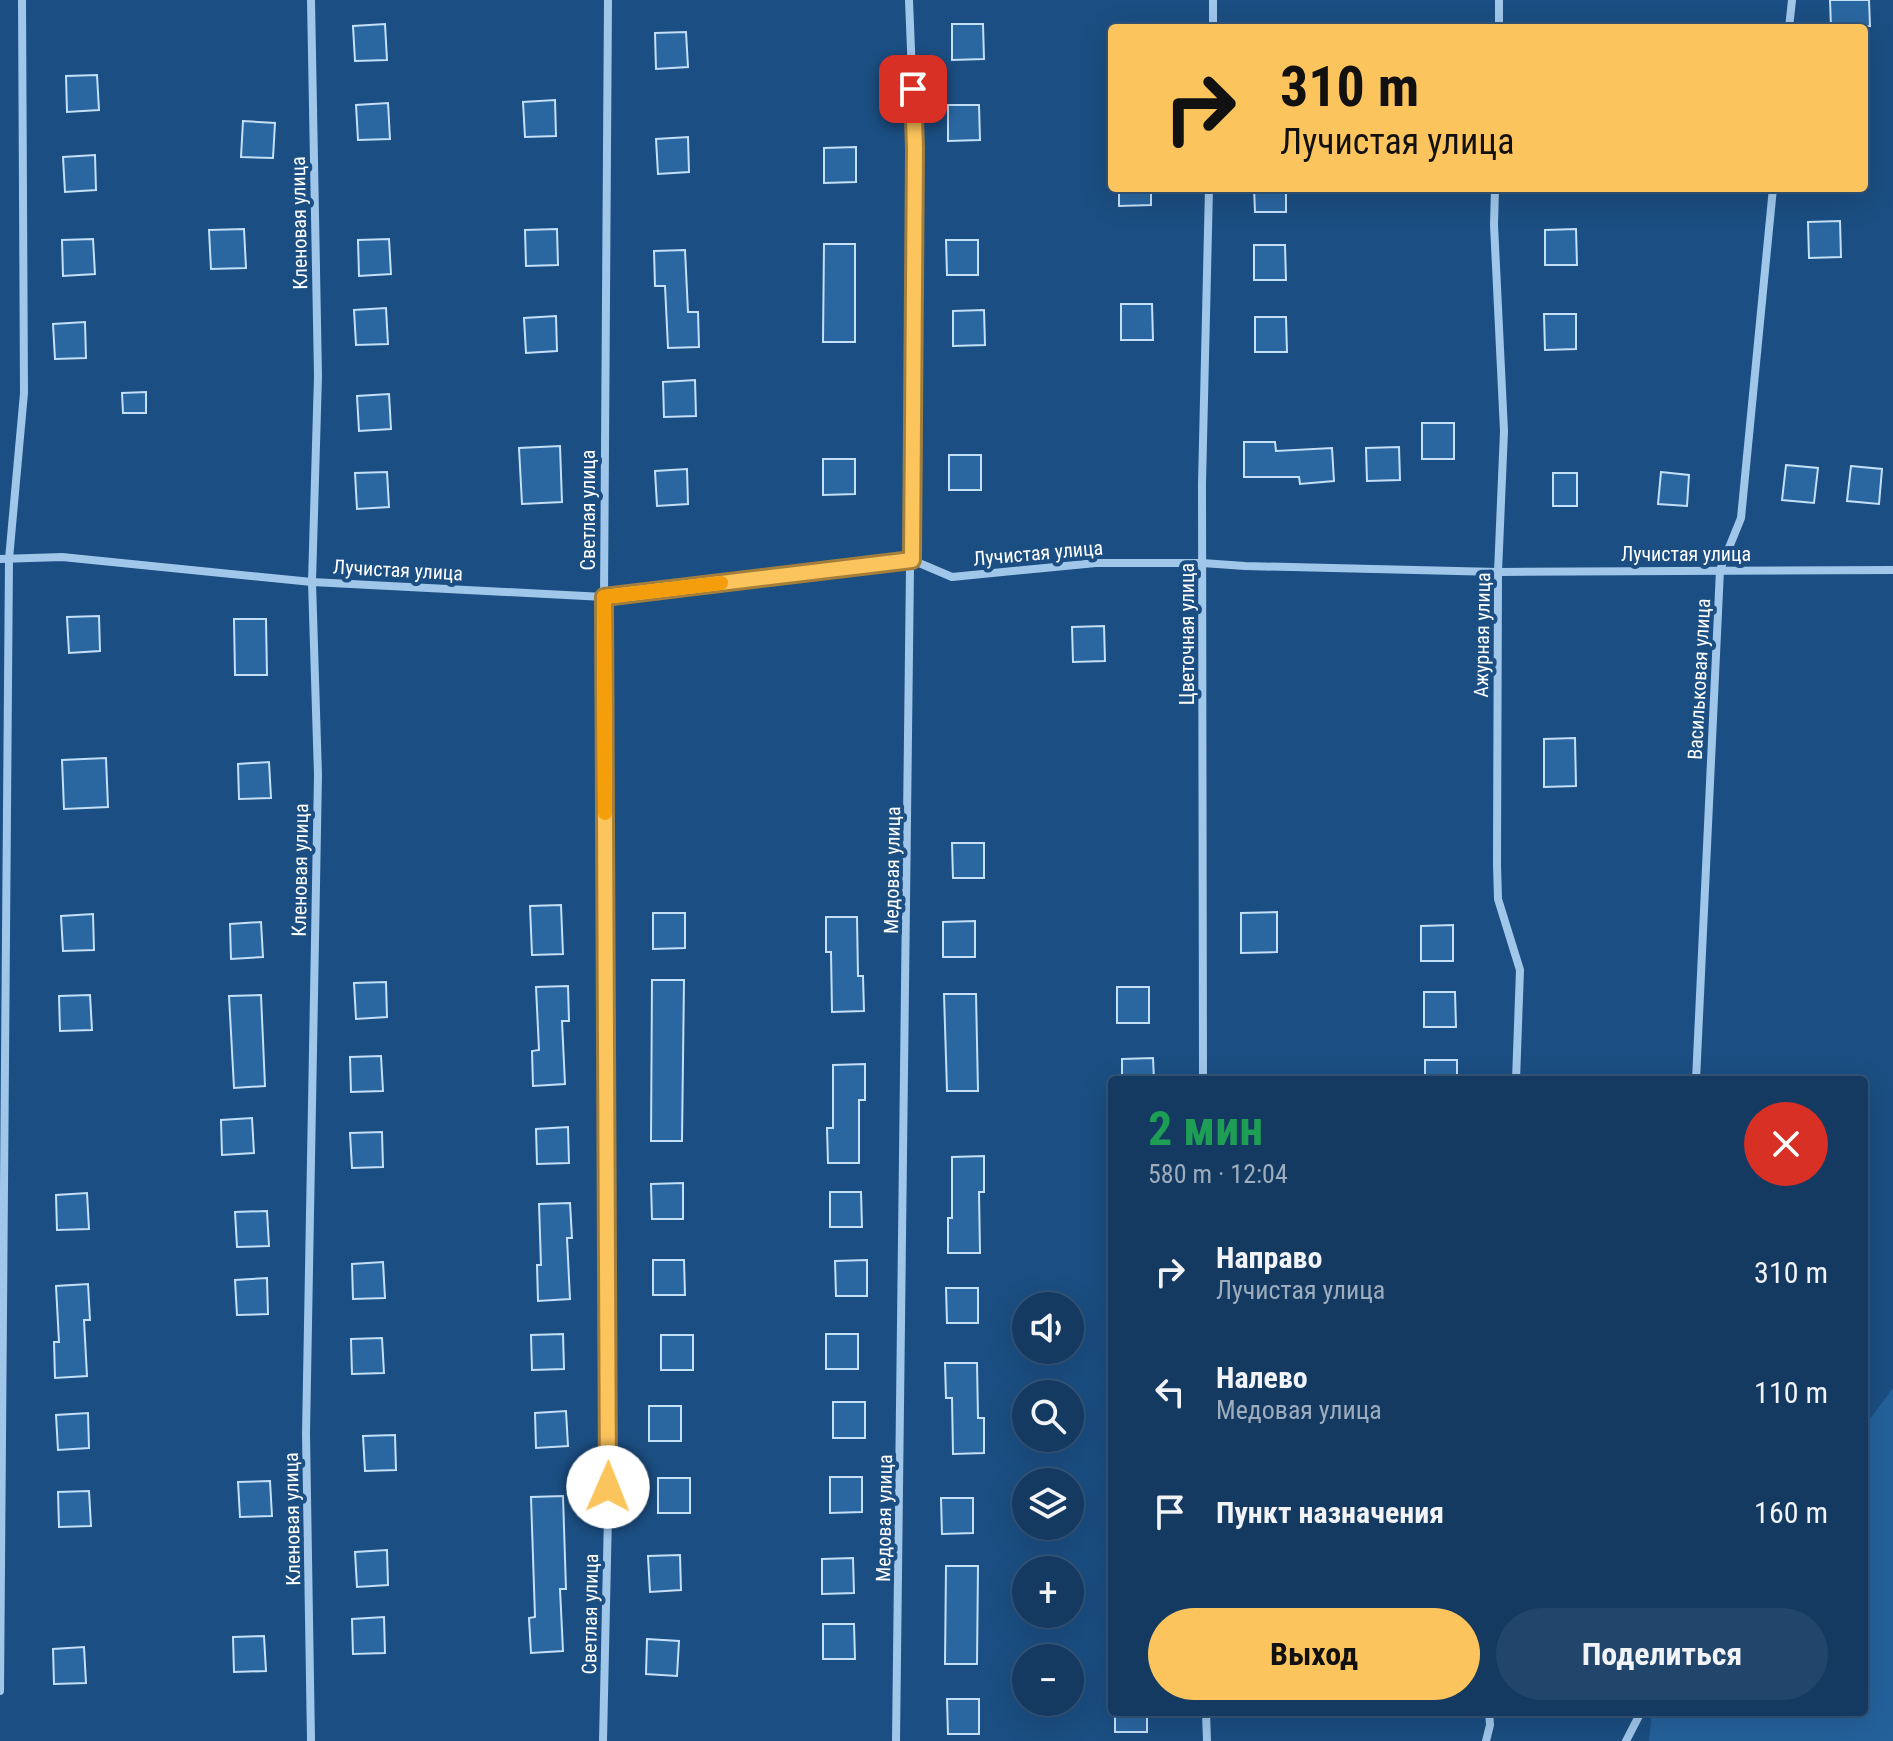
<!DOCTYPE html>
<html lang="ru">
<head>
<meta charset="utf-8">
<style>
	:root { --surface:#143a62; --page:#21456b; --text:#f1f3f6; --muted:#9dadbe; --line:#335477; --accent:#fcc45c }
	body { margin:0; font-family:"Roboto Condensed",sans-serif; background:var(--page); color:var(--text); height:100vh; display:flex; flex-direction:column; font-size:30px; white-space:nowrap }
	* { box-sizing:border-box; margin:0 }
	p { font-size:26px; color:var(--muted) }
	.icon { flex:none; width:44px; height:44px; fill:none; stroke:currentColor; stroke-width:2; stroke-linecap:round; stroke-linejoin:round }
	.map { position:relative; flex:1; overflow:hidden }
	.panel { position:absolute; left:1108px; top:1076px; width:760px; height:640px; display:flex; flex-direction:column; background:var(--surface); border-radius:8px; box-shadow:0 8px 32px #0002,0 0 0 2px var(--line) }
	.panel>* { flex:none }
	.guide { position:absolute; left:1108px; top:24px; width:760px; height:168px; border-radius:8px; box-shadow:0 8px 32px #0002,0 0 0 2px var(--line); background:#fcc45c; color:#111; overflow:hidden }
	.buttons { position:absolute; left:1012px; top:1292px; display:grid; gap:16px }
	.buttons a { display:grid; place-items:center; width:72px; height:72px; border-radius:50%; background:var(--surface); box-shadow:0 8px 32px #0002,0 0 0 2px var(--line); font-size:40px }
	.pin { position:absolute; display:grid; place-items:center; width:68px; height:68px; color:#fff; margin:-34px; border-radius:16px; box-shadow:0 4px 12px #0006 }
	.me { position:absolute; width:88px; margin:-44px; rotate:1deg; stroke-linejoin:round; filter:drop-shadow(0 0 6px #0008) }
	.turn { display:flex; align-items:center; gap:28px; height:168px; padding:0 40px; font-size:36px }
	.turn .icon { width:104px; height:104px; stroke-width:2.5 }
	.turn b { display:block; font-size:56px; line-height:68px }
	.round { display:grid; place-items:center; flex:none; width:84px; height:84px; border-radius:42px; background:var(--page) }
	.headline { display:flex; align-items:center; justify-content:space-between; height:136px; padding:0 40px }
	h1 { font-size:48px; font-weight:700; line-height:60px; color:#1e9e55 }
	.action { display:flex; gap:16px; margin-top:auto; padding:16px 40px }
	.action a { flex:1; height:92px; border-radius:48px; background:var(--accent); color:#111; font-size:32px; font-weight:700; line-height:92px; text-align:center }
	.action a+a { background:var(--page); color:var(--text) }
	ul { padding:0; list-style:none }
	li { display:flex; align-items:center; gap:24px; height:120px; padding:0 40px }
	li div { flex:1 }
	li b { display:block; font-size:30px }
	li em { font-style:normal }
	.map>svg:first-child { display:block }
	.green { fill:#24619b }
	.building { fill:#2a66a0; stroke:#c4dff8; stroke-width:2 }
	.lines { fill:none; stroke-linecap:round; stroke-linejoin:round }
	.minor { stroke:#a0c6ea; stroke-width:8 }
	.route-casing { stroke:#a47f3c; stroke-width:20 }
	.route { stroke:#fcc45c; stroke-width:14 }
	.slow { stroke:#f59e0b; stroke-width:14 }
	.labels { text-anchor:middle; dominant-baseline:central; stroke-width:8; stroke-linejoin:round; paint-order:stroke }
	.street-label { font-size:20px; fill:#fff; stroke:#1b4e82 }
</style>
</head>
<body>
<div class="map">
<svg width="1893" height="1741" viewBox="0 0 1893 1741">
	<rect width="100%" height="100%" fill="#1b4e82"/>
	<path class="green" d="M1893,1388v353h-244l3,-29h212v-285z"/>
	<g class="building">
		<path d="M1830,0h39l1,26 -39,1z"/>
		<path d="M385,24l2,36 -32,1 -2,-35z"/>
		<path d="M952,24h31l1,35 -32,1z"/>
		<path d="M686,32l2,35 -32,2 -1,-36z"/>
		<path d="M97,75l2,35 -32,2 -1,-36z"/>
		<path d="M555,100l1,36 -31,1 -2,-35z"/>
		<path d="M388,103l2,36 -32,1 -2,-35z"/>
		<path d="M948,105h31l1,35 -32,1z"/>
		<path d="M243,121l32,2 -2,35 -32,-1z"/>
		<path d="M688,137l1,35 -31,2 -2,-35z"/>
		<path d="M856,147v35l-32,1v-35z"/>
		<path d="M95,155l1,35 -31,2 -2,-35z"/>
		<path d="M1119,188h32v17l-32,1z"/>
		<path d="M1254,188h32v24h-31z"/>
		<path d="M1840,221l1,36 -32,1 -1,-36z"/>
		<path d="M244,229l2,39 -35,1 -2,-39z"/>
		<path d="M557,229l1,36 -32,1 -1,-36z"/>
		<path d="M1576,229l1,36h-32v-35z"/>
		<path d="M93,239l2,35 -32,2 -1,-36z"/>
		<path d="M389,239l2,35 -32,2 -1,-36z"/>
		<path d="M946,240h32v35h-31z"/>
		<path d="M824,244h31v98h-32z"/>
		<path d="M1254,245h31l1,35h-32z"/>
		<path d="M685,250l3,62h10l1,35 -31,1 -3,-62h-10l-1,-35z"/>
		<path d="M1121,304h31l1,36h-32z"/>
		<path d="M386,308l2,36 -32,1 -2,-35z"/>
		<path d="M984,310l1,35 -32,1v-35z"/>
		<path d="M1544,314h32v35l-31,1z"/>
		<path d="M556,316l1,35 -31,2 -2,-35z"/>
		<path d="M1255,317h31l1,35h-32z"/>
		<path d="M85,322l1,36 -31,1 -2,-35z"/>
		<path d="M695,380l1,36 -32,1 -1,-35z"/>
		<path d="M146,392v21h-23l-1,-20z"/>
		<path d="M389,394l2,35 -32,2 -2,-35z"/>
		<rect x="1422" y="423" width="32" height="36"/>
		<path d="M1244,442h31l1,9 56,-3 2,33 -34,3 -1,-7h-55z"/>
		<path d="M560,446l2,56 -40,2 -3,-56z"/>
		<path d="M1399,447l1,33 -33,1 -1,-33z"/>
		<rect x="949" y="455" width="32" height="35"/>
		<path d="M823,459h32v35l-32,1z"/>
		<path d="M1786,465l32,3 -4,35 -32,-3z"/>
		<path d="M1851,466l31,3 -3,35 -32,-3z"/>
		<path d="M687,469l1,35 -31,2 -2,-35z"/>
		<path d="M387,472l2,35 -32,2 -2,-36z"/>
		<path d="M1661,472l28,3 -2,31 -29,-2z"/>
		<rect x="1553" y="473" width="24" height="33"/>
		<path d="M99,616l1,35 -31,2 -2,-36z"/>
		<path d="M234,619h32l1,56h-32z"/>
		<path d="M1104,626l1,35 -32,1 -1,-35z"/>
		<path d="M1575,738l1,48 -32,1v-48z"/>
		<path d="M106,758l2,49 -44,2 -2,-49z"/>
		<path d="M269,762l2,36 -32,1 -1,-35z"/>
		<path d="M952,843h32v35h-31z"/>
		<path d="M561,905l2,49 -31,1 -2,-49z"/>
		<path d="M1277,912v40l-36,1v-40z"/>
		<path d="M653,913h32v35l-32,1z"/>
		<path d="M93,914l1,36 -31,1 -2,-35z"/>
		<path d="M826,917h31l1,59h5l1,35 -32,1 -1,-60h-5z"/>
		<path d="M975,921v36h-32v-35z"/>
		<path d="M261,922l2,35 -32,2 -1,-35z"/>
		<path d="M1453,925v36h-32v-35z"/>
		<path d="M652,980h32l-2,161h-31z"/>
		<path d="M386,982l1,35 -31,2 -2,-36z"/>
		<path d="M568,986l1,35h-7l3,63 -32,2 -1,-35 7,-1 -3,-63z"/>
		<rect x="1117" y="987" width="32" height="36"/>
		<path d="M1424,992h31l1,35h-32z"/>
		<path d="M944,994h32l2,97h-31z"/>
		<path d="M90,995l2,35 -32,1 -1,-35z"/>
		<path d="M261,995l4,91 -31,2 -5,-92z"/>
		<path d="M381,1056l2,35 -32,1 -1,-35z"/>
		<path d="M1153,1058l1,22h-32v-21z"/>
		<rect x="1425" y="1060" width="32" height="20"/>
		<path d="M865,1064v36h-6v63h-31l-1,-35h6v-63z"/>
		<path d="M252,1118l2,35 -32,2 -1,-35z"/>
		<path d="M568,1127l1,36 -32,1 -1,-35z"/>
		<path d="M382,1132l1,35 -31,1 -2,-35z"/>
		<path d="M984,1156v36h-5l1,61h-32v-35h4v-61z"/>
		<path d="M683,1183v36h-31l-1,-35z"/>
		<path d="M830,1192h31l1,35h-32z"/>
		<path d="M87,1193l2,36 -32,1 -1,-35z"/>
		<path d="M570,1203l2,35h-5l3,61 -32,2 -1,-36h4l-2,-61z"/>
		<path d="M267,1211l2,35 -32,1 -2,-35z"/>
		<path d="M653,1260h31l1,35h-32z"/>
		<path d="M867,1260v36h-31l-1,-35z"/>
		<path d="M383,1262l2,36 -32,1 -1,-35z"/>
		<path d="M267,1278l1,36 -31,1 -2,-35z"/>
		<path d="M88,1284l2,36h-6l3,56 -32,2 -1,-36h5l-3,-56z"/>
		<path d="M946,1288h32v35h-31z"/>
		<path d="M563,1334l1,35 -32,1 -1,-35z"/>
		<rect x="826" y="1334" width="32" height="35"/>
		<rect x="661" y="1335" width="32" height="35"/>
		<path d="M382,1338l2,35 -32,1 -1,-35z"/>
		<path d="M945,1363h32l1,55h6v35l-31,1 -1,-56h-6z"/>
		<rect x="833" y="1402" width="32" height="36"/>
		<rect x="649" y="1406" width="32" height="35"/>
		<path d="M566,1411l2,35 -32,2 -1,-35z"/>
		<path d="M88,1413l1,35 -31,2 -2,-35z"/>
		<path d="M395,1435l1,35 -31,1 -2,-35z"/>
		<path d="M830,1477h32v35l-32,1z"/>
		<rect x="658" y="1478" width="32" height="35"/>
		<path d="M270,1481l2,35 -32,1 -2,-35z"/>
		<path d="M89,1491l2,35 -32,1 -1,-35z"/>
		<path d="M563,1496l3,93h-6l3,62 -32,2 -2,-35 6,-1 -4,-120z"/>
		<path d="M941,1498h32v35l-31,1z"/>
		<path d="M387,1550l1,35 -31,2 -2,-35z"/>
		<path d="M680,1555l1,35 -31,2 -2,-36z"/>
		<path d="M853,1558l1,35 -32,1v-35z"/>
		<path d="M946,1566h32l-1,98h-32z"/>
		<path d="M384,1617l1,36 -32,1 -1,-35z"/>
		<path d="M823,1624h31l1,35h-32z"/>
		<path d="M264,1636l2,35 -32,1 -1,-35z"/>
		<path d="M647,1639l32,2 -2,35 -31,-2z"/>
		<path d="M84,1647l2,36 -32,1 -1,-35z"/>
		<path d="M947,1699h32v35h-31z"/>
		<rect x="1115" y="1712" width="32" height="20"/>
	</g>
	<g class="lines">
		<g class="minor">
			<path d="M1213,28v-28"/>
			<path d="M1499,28v-28"/>
			<path d="M1789,28l3,-28"/>
			<path d="M1495,188l-1,37 10,206 -6,141 -1,292 1,35 22,71 -4,110"/>
			<path d="M0,559l62,-2 250,25 292,15 308,-37 40,17 144,-14h106l43,3 253,6 395,-2"/>
			<path d="M1203,1080l-1,-596 7,-296"/>
			<path d="M1696,1080l24,-510 21,-52 32,-330"/>
			<path d="M0,1691l9,-1132 15,-166 -2,-393"/>
			<path d="M1206,1712l1,29"/>
			<path d="M311,1741l-5,-307 12,-659 -6,-193 6,-206 -7,-376"/>
			<path d="M603,1741l7,-317 -6,-827 4,-597"/>
			<path d="M896,1741l19,-1592 -6,-149"/>
			<path d="M1486,1741l4,-16 -1,-13"/>
			<path d="M1626,1741l15,-29"/>
		</g>
	</g>
	<g class="lines">
		<g class="route-casing">
			<path id="route" d="M608,1487l-4,-890 308,-37 3,-411 -2,-60"/>
		</g>
		<use href="#route" class="route"/>
		<path class="slow" d="M605,813l-1,-216 117,-14"/>
	</g>
	<g class="labels">
		<g class="street-label">
			<text transform="translate(299 223) rotate(-91)">Кленовая улица</text>
			<text transform="translate(588 510) rotate(-90)">Светлая улица</text>
			<text transform="translate(1038 553) rotate(-5)">Лучистая улица</text>
			<text x="1686" y="554">Лучистая улица</text>
			<text transform="translate(398 570) rotate(3)">Лучистая улица</text>
			<text transform="translate(1187 634) rotate(-90)">Цветочная улица</text>
			<text transform="translate(1482 635) rotate(-89)">Ажурная улица</text>
			<text transform="translate(1699 679) rotate(-87)">Васильковая улица</text>
			<text transform="translate(300 870) rotate(-89)">Кленовая улица</text>
			<text transform="translate(892 870) rotate(-89)">Медовая улица</text>
			<text transform="translate(884 1518) rotate(-89)">Медовая улица</text>
			<text transform="translate(292 1519) rotate(-91)">Кленовая улица</text>
			<text transform="translate(590 1614) rotate(-89)">Светлая улица</text>
		</g>
	</g>
</svg>
<div class="buttons">
<a><svg class="icon" aria-label="sound" viewBox="0 0 24 24"><path d="M4 9h4l5-4v14l-5-4H4zM17 9q2 3 0 6"/></svg></a>
<a><svg class="icon" aria-label="search" viewBox="0 0 24 24"><circle cx="10" cy="10" r="6"/><path d="M15 15l6 6"/></svg></a>
<a><svg class="icon" aria-label="layers" viewBox="0 0 24 24"><path d="M12 4l9 5-9 5-9-5zM3 14l9 5 9-5"/></svg></a>
<a>+</a>
<a>−</a>
</div>
<div class="pin" style="left:913px;top:89px;background:#d93025"><svg class="icon" aria-label="arrive" viewBox="0 0 24 24"><path d="M6 21V4h12l-3 4 3 4H6"/></svg></div>
<svg class="me" style="left:608px;top:1487px" viewBox="-20 -20 40 40"><circle r="19" fill="#fff"/><path d="M0-13L10 11 0 6-10 11z" fill="#fcc45c"/></svg>
<div class="guide">
<div class="turn"><svg class="icon" aria-label="right" viewBox="0 0 24 24"><path d="M7 20v-9h11M14 6l5 5-5 5"/></svg><div><b>310 m</b>Лучистая улица</div></div>
</div>
<section class="panel">
<div class="headline"><div><h1>2 мин</h1><p>580 m · 12:04</p></div><a class="round" style="background:#d93025;color:#fff"><svg class="icon" aria-label="close" viewBox="0 0 24 24"><path d="M6 6l12 12M18 6L6 18"/></svg></a></div>
<ul>
<li><svg class="icon" aria-label="right" viewBox="0 0 24 24"><path d="M7 20v-9h11M14 6l5 5-5 5"/></svg><div><b>Направо</b><p>Лучистая улица</p></div><em>310 m</em></li>
<li><svg class="icon" aria-label="left" viewBox="0 0 24 24"><path d="M17 20v-9H6M10 6l-5 5 5 5"/></svg><div><b>Налево</b><p>Медовая улица</p></div><em>110 m</em></li>
<li><svg class="icon" aria-label="arrive" viewBox="0 0 24 24"><path d="M6 21V4h12l-3 4 3 4H6"/></svg><div><b>Пункт назначения</b></div><em>160 m</em></li>
</ul>
<div class="action"><a>Выход</a><a>Поделиться</a></div>
</section>
</div>
</body>
</html>
